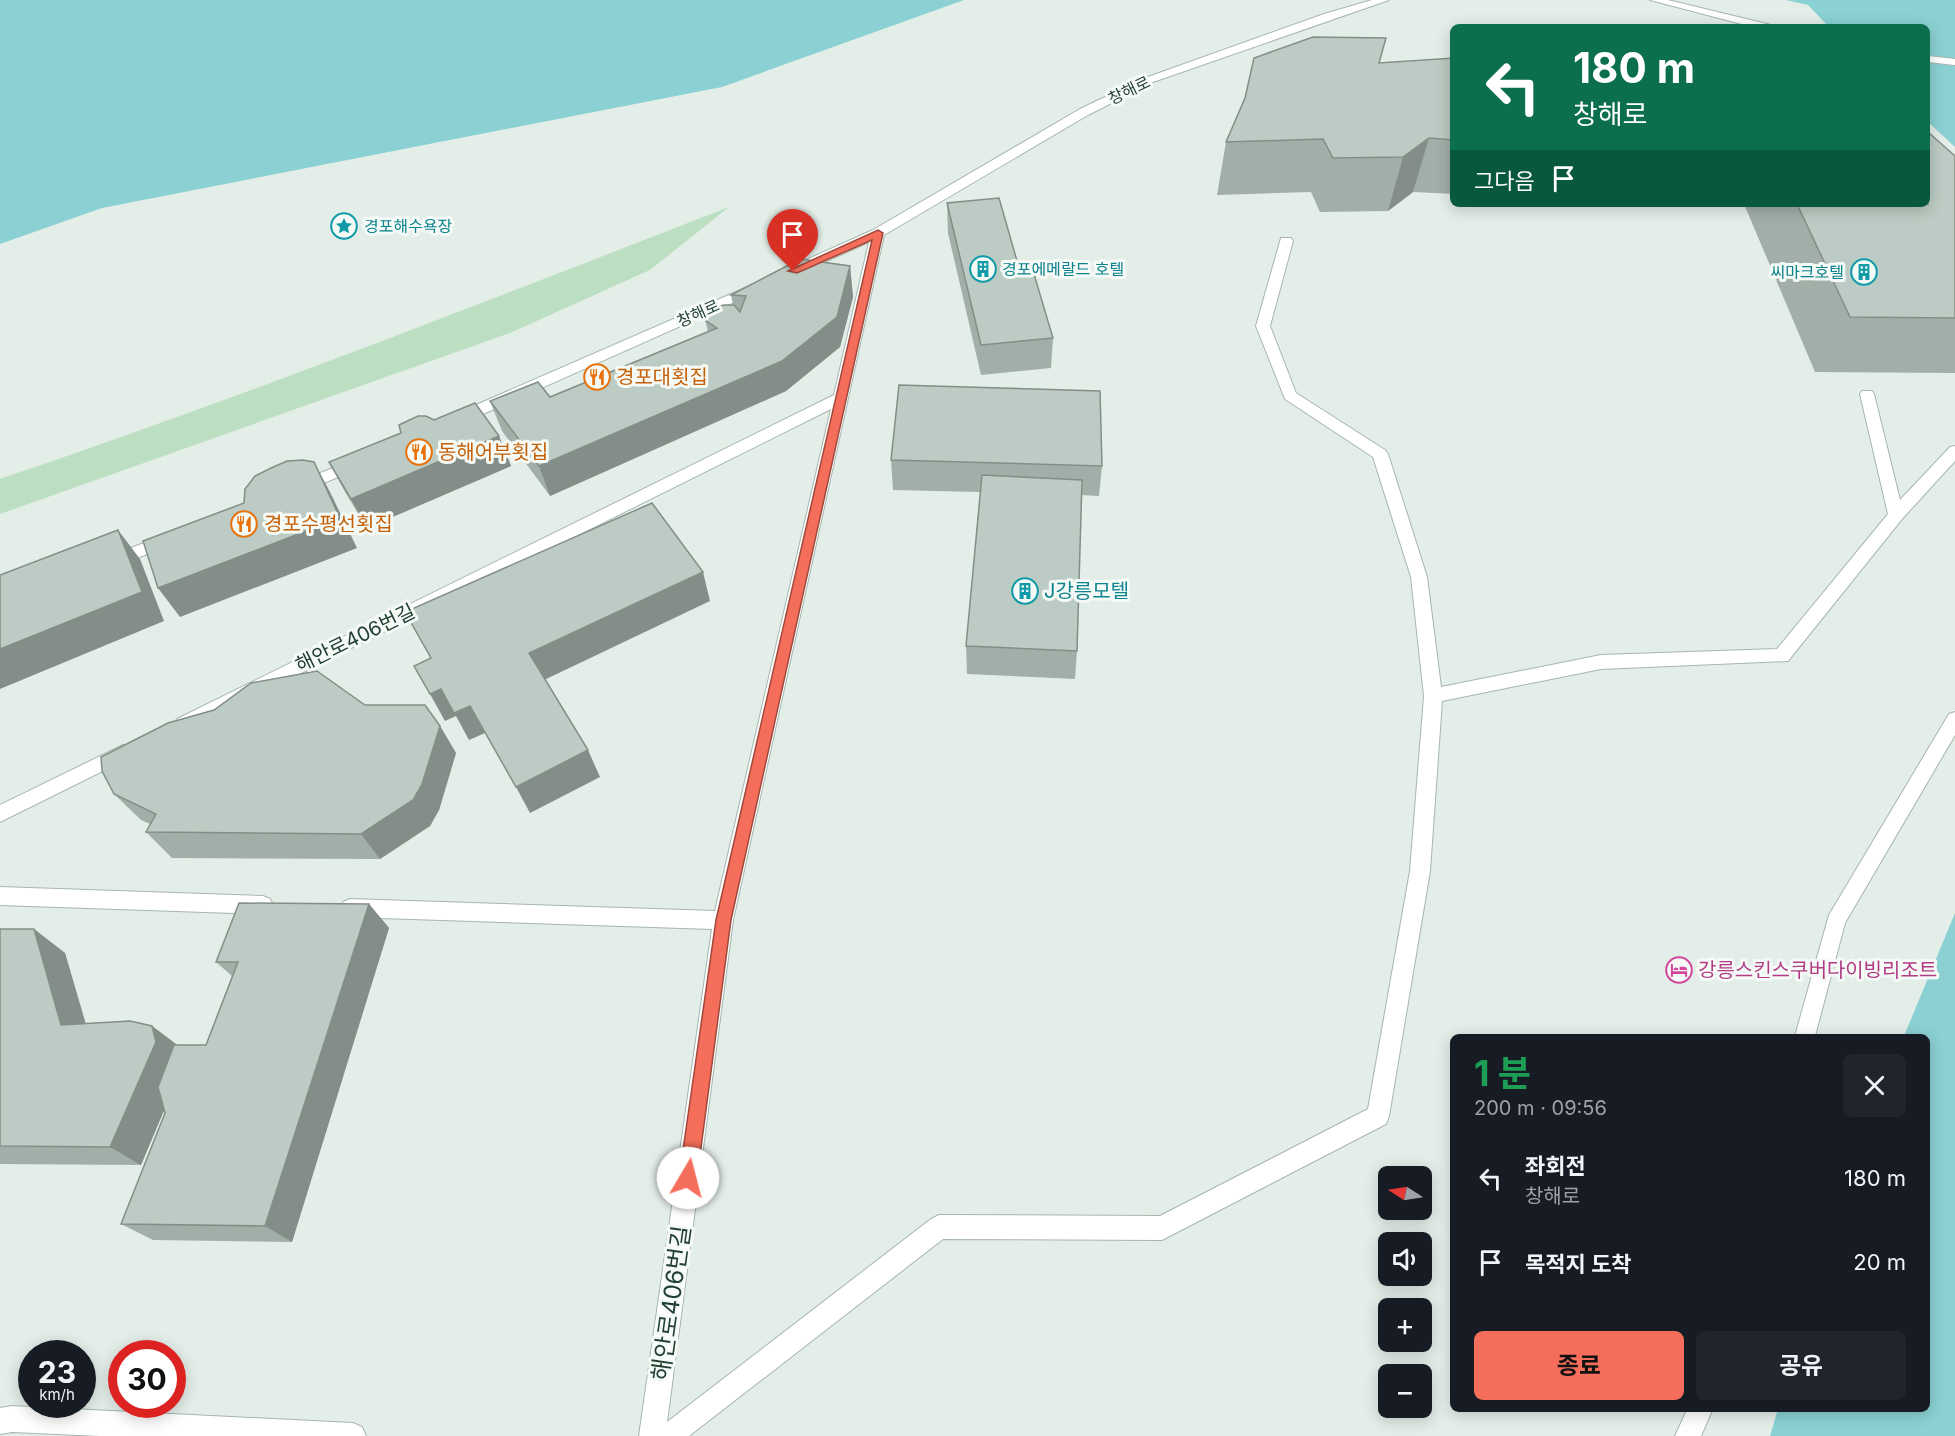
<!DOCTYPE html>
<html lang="ko">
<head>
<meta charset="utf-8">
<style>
	:root { --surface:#171b24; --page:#20242c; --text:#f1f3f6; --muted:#9ea1a6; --accent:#f46e5b }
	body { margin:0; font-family:Inter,"Noto Sans KR",sans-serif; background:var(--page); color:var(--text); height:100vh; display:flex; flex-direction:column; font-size:22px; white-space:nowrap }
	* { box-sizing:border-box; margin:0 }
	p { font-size:20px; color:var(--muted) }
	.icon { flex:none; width:33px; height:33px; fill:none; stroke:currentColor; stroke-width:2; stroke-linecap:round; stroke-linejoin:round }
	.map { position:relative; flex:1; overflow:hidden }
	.drawer { position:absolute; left:1450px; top:1034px; width:480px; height:378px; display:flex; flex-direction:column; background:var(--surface); border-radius:9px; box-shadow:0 3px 15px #0003 }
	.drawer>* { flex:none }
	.hud { position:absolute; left:1450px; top:24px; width:480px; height:183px; border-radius:9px; box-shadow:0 3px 15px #0003; background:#0b6e4f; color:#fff; overflow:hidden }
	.needle { width:39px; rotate:282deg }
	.fabs { position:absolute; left:1378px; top:1166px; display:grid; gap:12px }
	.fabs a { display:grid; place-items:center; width:54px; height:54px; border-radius:9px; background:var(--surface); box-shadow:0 3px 15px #0003; font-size:30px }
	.speed { position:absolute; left:18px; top:1340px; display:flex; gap:12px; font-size:30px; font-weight:700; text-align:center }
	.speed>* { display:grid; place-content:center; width:78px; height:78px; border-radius:50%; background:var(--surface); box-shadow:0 3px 15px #0003; line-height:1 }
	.speed small { font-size:15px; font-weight:400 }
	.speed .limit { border:9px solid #d22; background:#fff; color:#111 }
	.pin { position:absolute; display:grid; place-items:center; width:51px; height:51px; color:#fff; margin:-62px -26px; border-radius:50% 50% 50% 0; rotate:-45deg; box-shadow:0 0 6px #0007 }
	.pin .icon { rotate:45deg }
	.me { position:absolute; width:66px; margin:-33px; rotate:8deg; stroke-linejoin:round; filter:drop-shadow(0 0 4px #0008) }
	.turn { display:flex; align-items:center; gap:21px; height:126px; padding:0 24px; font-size:27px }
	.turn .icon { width:78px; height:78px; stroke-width:2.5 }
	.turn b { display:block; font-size:42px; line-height:51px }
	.then { display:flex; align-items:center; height:57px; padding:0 24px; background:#0003; gap:12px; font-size:22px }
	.round { display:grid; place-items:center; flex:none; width:63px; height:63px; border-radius:9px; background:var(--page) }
	.headline { display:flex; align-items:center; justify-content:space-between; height:102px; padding:0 24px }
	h1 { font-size:36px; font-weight:700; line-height:45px; color:#1e9e55 }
	.cta { display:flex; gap:12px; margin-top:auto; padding:12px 24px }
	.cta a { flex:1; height:69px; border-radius:9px; background:var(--accent); color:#111; font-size:24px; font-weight:700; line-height:69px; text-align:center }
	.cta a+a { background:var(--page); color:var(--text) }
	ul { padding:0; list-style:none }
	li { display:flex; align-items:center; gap:18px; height:84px; padding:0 24px }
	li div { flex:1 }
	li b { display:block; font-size:22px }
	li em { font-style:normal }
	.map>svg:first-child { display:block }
	.green { fill:#bcdfc1 }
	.water { fill:#8bd1d3 }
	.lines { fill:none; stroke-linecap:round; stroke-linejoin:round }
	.minor-casing { stroke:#a6b6ae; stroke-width:2 }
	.minor { fill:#fff; fill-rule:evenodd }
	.wall { fill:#a2afa8 }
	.shaded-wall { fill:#848e88 }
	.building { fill:#bccbc3; stroke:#848e88; stroke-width:1.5 }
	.route { fill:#f46e5b; stroke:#9f483b; stroke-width:1.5 }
	.labels { text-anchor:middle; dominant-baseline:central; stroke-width:6; stroke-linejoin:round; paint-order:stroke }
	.far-street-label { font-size:16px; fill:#234034; stroke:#f5faf6 }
	.far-culture-label { font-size:16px; fill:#0d838f; stroke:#f5faf6; text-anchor:start }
	.food-label { font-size:20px; fill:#c56008; stroke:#f5faf6; text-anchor:start }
	.culture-label { font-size:20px; fill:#0d838f; stroke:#f5faf6; text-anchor:start }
	.street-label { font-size:20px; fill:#234034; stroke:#f5faf6 }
	.hotel-label { font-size:20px; fill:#b23c85; stroke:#f5faf6; text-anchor:start }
	.near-street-label { font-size:24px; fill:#234034; stroke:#f5faf6 }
</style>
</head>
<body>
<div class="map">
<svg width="1955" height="1436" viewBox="0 0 1955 1436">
	<rect width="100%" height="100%" fill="#e4eee8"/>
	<path class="green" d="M729,207l-79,63 -140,63 -510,181v-35c246,-83 487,-178 729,-272z"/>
	<g class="water">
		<path d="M0,0h964l-242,87 -620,121 -102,36z"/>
		<path d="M1786,0h169v147l-27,-25v-95h-99l-21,-22z"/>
		<path d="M1955,913v523h-185l8,-27 150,-1v-372h-24z"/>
	</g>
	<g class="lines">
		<g class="minor-casing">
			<g id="minor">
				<path d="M1372,0h17l-236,82 -65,33 -204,120 -151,685 -66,502 264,-203 8,-4 221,1 208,-107 42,-238 14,-175 -13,-119 -38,-120 -88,-58 -29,-73 25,-88h10l2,3 -23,85 26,67 89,57 3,4 39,123 14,110 160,-32 176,-6 111,-135 -28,-120 2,-3h10l2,3 26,106 50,-53 5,-1v15l-53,58 -114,142 -187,8 -159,32 -12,170 -41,245 -3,8 -224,116 -219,-1 -254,197h-50l73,-507 -362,-12 -7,-3 -3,-6 3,-6 7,-3 365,12 116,-502 -642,320 -6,2 -6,-2 -3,-5 3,-5 657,-324 35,-153 -71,32h-10l-2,-3 2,-3 85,-38 207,-121 65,-31 179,-64z"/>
				<path d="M1650,0h18l103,25 1,2h-19z"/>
				<path d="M1928,56l27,3v6l-27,-3z"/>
				<path d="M754,284l5,1 2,3 -2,3 -296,132 -5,1 -7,-5 2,-4z"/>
				<path d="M356,459l5,1 3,4 -3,4 -60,24 -6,-1 -2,-4 2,-4z"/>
				<path d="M167,534l6,2 2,4 -2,4 -59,23 -6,-2 -2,-4 2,-4z"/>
				<path d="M1955,712v23l-110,188 -30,113h-20l34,-121 120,-201z"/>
				<path d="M123,745l6,3 3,5 -3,5 -129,64v-17z"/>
				<path d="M0,887l263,9 7,3 3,6 -3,6 -7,3 -263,-9z"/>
				<path d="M12,1406l341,17 9,4 4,9h-266l-88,-4 -12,2v-26z"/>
				<path d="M1688,1408h25l-12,28h-26z"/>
			</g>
		</g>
		<use href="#minor" class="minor"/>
	</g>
	<g class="wall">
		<path d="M1454,58v136l-41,-2 -25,19 -68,1 -9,-20 -94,3 9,-53 153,-79z"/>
		<path d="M1955,156v217l-140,-1 -71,-168h184z"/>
		<path d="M947,203l74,72 32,63 -2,30 -70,7 -33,-142z"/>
		<path d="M850,266l3,31 -13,50 -54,44 -236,105 -48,-65 -12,-30 60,-4 158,-65 -4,-17 29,-10 -2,-10z"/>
		<path d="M434,420l65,16 12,30 -144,62 -22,-36 -16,-30z"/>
		<path d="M891,460l211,6 -3,30 -18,-1 -4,156 -2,28 -108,-5 -1,-28 14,-154 -87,-2z"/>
		<path d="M365,705l75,21 16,27 -17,57 -9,16 -50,33 -208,-1 -26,-26 4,-8 -9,-4 -27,-26z"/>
		<path d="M369,904l20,24 -97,314 -139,-2 -32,-16 44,-111 -1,-3 -23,55 -141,-1v-235h34l31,24 21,71 66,2 25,19h29l26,-69 -16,-14z"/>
	</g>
	<g class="shaded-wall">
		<path d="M1429,138l-16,54 -25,19 15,-54z"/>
		<path d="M850,266l3,31 -13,50 -54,44 -236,105 -11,-30z"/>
		<path d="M499,436l12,30 -144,62 -16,-29z"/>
		<path d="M314,462l16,30 27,56 -177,69 -22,-29z"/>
		<path d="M118,530l22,29 24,62 -164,68v-40z"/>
		<path d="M703,572l7,29 -168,80 -13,-28z"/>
		<path d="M441,689l29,17 15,27 -16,7 -13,-24 -11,5 -15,-27z"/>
		<path d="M440,726l16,27 -17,57 -9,16 -50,33 -19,-25z"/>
		<path d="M588,750l12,27 -70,36 -14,-26z"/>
		<path d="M369,904l20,24 -97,314 -27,-16z"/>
		<path d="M34,929l31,24 27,93 -31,-21z"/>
		<path d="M152,1026l28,21 4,16 -43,102 -31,-18z"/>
	</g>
	<g class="building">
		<path d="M1313,37l73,1 -7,25 75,-5v82l-25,-2 -26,19 -70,1 -10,-19 -97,3 19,-44 9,-40z"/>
		<path d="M1928,132l27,24v162l-105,-1 -53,-113h131z"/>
		<path d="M999,198l22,77 13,-1 19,64 -72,7 -34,-142z"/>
		<path d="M800,259l50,7 -13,51 -55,44 -243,105 -49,-65 48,-19 12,15 167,-69 -11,-7 -2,-6 9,-7 11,-3h10l6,7 6,-16 -15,-1z"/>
		<path d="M899,385l201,6 2,75 -211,-6z"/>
		<path d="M475,403l24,33 -148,63 -22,-37 72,-29 -2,-8 19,-9h8l8,4z"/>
		<path d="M303,460l11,2 26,56 -182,70 -15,-47 101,-38 1,-14 10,-13 16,-8 16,-7z"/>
		<path d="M982,475l100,5 -5,171 -111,-5z"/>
		<path d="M652,503l51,69 -174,81 59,97 -72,37 -46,-81 -16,7 -13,-24 -11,5 -16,-28 17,-8 -26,-46z"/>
		<path d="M118,530l24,62 -142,57v-74z"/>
		<path d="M317,671l48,34h60l15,21 -18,58 -9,16 -52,34 -215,-2 10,-18 -42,-20 -12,-23 -1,-14 67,-34 46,-13 37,-27z"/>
		<path d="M239,903l130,1 -104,322 -144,-2 44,-111 -7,-26 16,-42h32l32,-83h-22z"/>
		<path d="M0,929h34l27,96 69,-4 22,5 4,16 -46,105 -110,-1z"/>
	</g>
	<path class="route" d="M878,230l5,3 -152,687 -34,258 -3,6 -6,3 -6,-3 -3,-6 37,-258 156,-680 -75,33 -9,-2z"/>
	<defs>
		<g id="sight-ring" transform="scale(1.35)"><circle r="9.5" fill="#f5faf6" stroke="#0f9aa8" stroke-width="1.5"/><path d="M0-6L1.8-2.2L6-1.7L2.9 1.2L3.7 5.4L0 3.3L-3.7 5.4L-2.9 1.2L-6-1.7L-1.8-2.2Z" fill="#0f9aa8"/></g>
		<g id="building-ring" transform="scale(1.35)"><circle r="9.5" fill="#f5faf6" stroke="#0f9aa8" stroke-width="1.5"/><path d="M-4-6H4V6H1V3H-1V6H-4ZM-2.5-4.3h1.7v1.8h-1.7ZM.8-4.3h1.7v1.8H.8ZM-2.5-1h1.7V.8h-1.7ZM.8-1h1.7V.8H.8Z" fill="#0f9aa8"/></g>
		<g id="restaurant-ring" transform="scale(1.35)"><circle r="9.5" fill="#f5faf6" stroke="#e8710a" stroke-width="1.5"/><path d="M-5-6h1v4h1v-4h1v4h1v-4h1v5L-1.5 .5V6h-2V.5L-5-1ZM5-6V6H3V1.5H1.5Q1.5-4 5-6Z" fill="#e8710a"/></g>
		<g id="hotel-ring" transform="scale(1.35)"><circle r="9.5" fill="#f5faf6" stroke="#d1479c" stroke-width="1.5"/><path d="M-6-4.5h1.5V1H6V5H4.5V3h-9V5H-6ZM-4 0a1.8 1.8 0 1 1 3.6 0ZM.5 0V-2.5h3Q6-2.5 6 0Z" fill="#d1479c"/></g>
	</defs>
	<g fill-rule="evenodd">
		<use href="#sight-ring" x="344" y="226"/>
		<use href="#building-ring" x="983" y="269"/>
		<use href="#building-ring" x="1864" y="272"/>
		<use href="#restaurant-ring" x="597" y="377"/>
		<use href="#restaurant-ring" x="419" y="452"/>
		<use href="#restaurant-ring" x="244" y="524"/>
		<use href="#building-ring" x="1025" y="591"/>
		<use href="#hotel-ring" x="1679" y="970"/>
	</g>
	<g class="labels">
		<g class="far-street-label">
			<text transform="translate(1129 90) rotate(-26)">창해로</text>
			<text transform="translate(698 313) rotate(-24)">창해로</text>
		</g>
		<g class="far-culture-label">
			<text x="364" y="226">경포해수욕장</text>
			<text x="1002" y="269">경포에메랄드 호텔</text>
			<text x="1844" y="272" text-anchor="end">씨마크호텔</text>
		</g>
		<g class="food-label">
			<text x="616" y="377">경포대횟집</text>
			<text x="438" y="452">동해어부횟집</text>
			<text x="264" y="524">경포수평선횟집</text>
		</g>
		<g class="culture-label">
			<text x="1044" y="591">J강릉모텔</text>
		</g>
		<g class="street-label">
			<text transform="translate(355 638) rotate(-26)">해안로406번길</text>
		</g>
		<g class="hotel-label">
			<text x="1698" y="970">강릉스킨스쿠버다이빙리조트</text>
		</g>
		<g class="near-street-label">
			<text transform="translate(671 1303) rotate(-82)">해안로406번길</text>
		</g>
	</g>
</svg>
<div class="fabs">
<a><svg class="needle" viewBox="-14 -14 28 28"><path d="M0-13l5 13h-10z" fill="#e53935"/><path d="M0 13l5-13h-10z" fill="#9ea1a6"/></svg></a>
<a><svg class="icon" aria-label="sound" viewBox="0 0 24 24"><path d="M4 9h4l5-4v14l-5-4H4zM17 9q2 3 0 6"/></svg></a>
<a>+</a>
<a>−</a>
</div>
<div class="speed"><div>23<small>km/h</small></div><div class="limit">30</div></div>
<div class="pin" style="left:793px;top:271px;background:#d93025"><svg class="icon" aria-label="arrive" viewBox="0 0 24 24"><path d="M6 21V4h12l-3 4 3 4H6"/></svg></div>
<svg class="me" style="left:688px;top:1178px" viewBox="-20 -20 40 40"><circle r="19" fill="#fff"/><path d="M0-13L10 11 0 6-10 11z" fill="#f46e5b"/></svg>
<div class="hud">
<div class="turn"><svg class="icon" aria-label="left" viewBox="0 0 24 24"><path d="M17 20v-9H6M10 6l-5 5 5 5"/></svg><div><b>180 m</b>창해로</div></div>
<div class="then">그다음<svg class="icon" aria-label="arrive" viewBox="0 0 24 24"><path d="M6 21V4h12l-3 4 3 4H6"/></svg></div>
</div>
<section class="drawer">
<div class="headline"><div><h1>1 분</h1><p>200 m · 09:56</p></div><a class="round"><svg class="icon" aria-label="close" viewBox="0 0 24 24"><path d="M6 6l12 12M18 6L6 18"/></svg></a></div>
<ul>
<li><svg class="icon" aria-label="left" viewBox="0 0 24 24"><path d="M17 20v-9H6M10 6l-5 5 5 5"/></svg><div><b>좌회전</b><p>창해로</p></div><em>180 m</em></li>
<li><svg class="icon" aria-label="arrive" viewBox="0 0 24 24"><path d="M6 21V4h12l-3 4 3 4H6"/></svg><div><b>목적지 도착</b></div><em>20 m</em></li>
</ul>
<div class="cta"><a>종료</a><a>공유</a></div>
</section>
</div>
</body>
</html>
